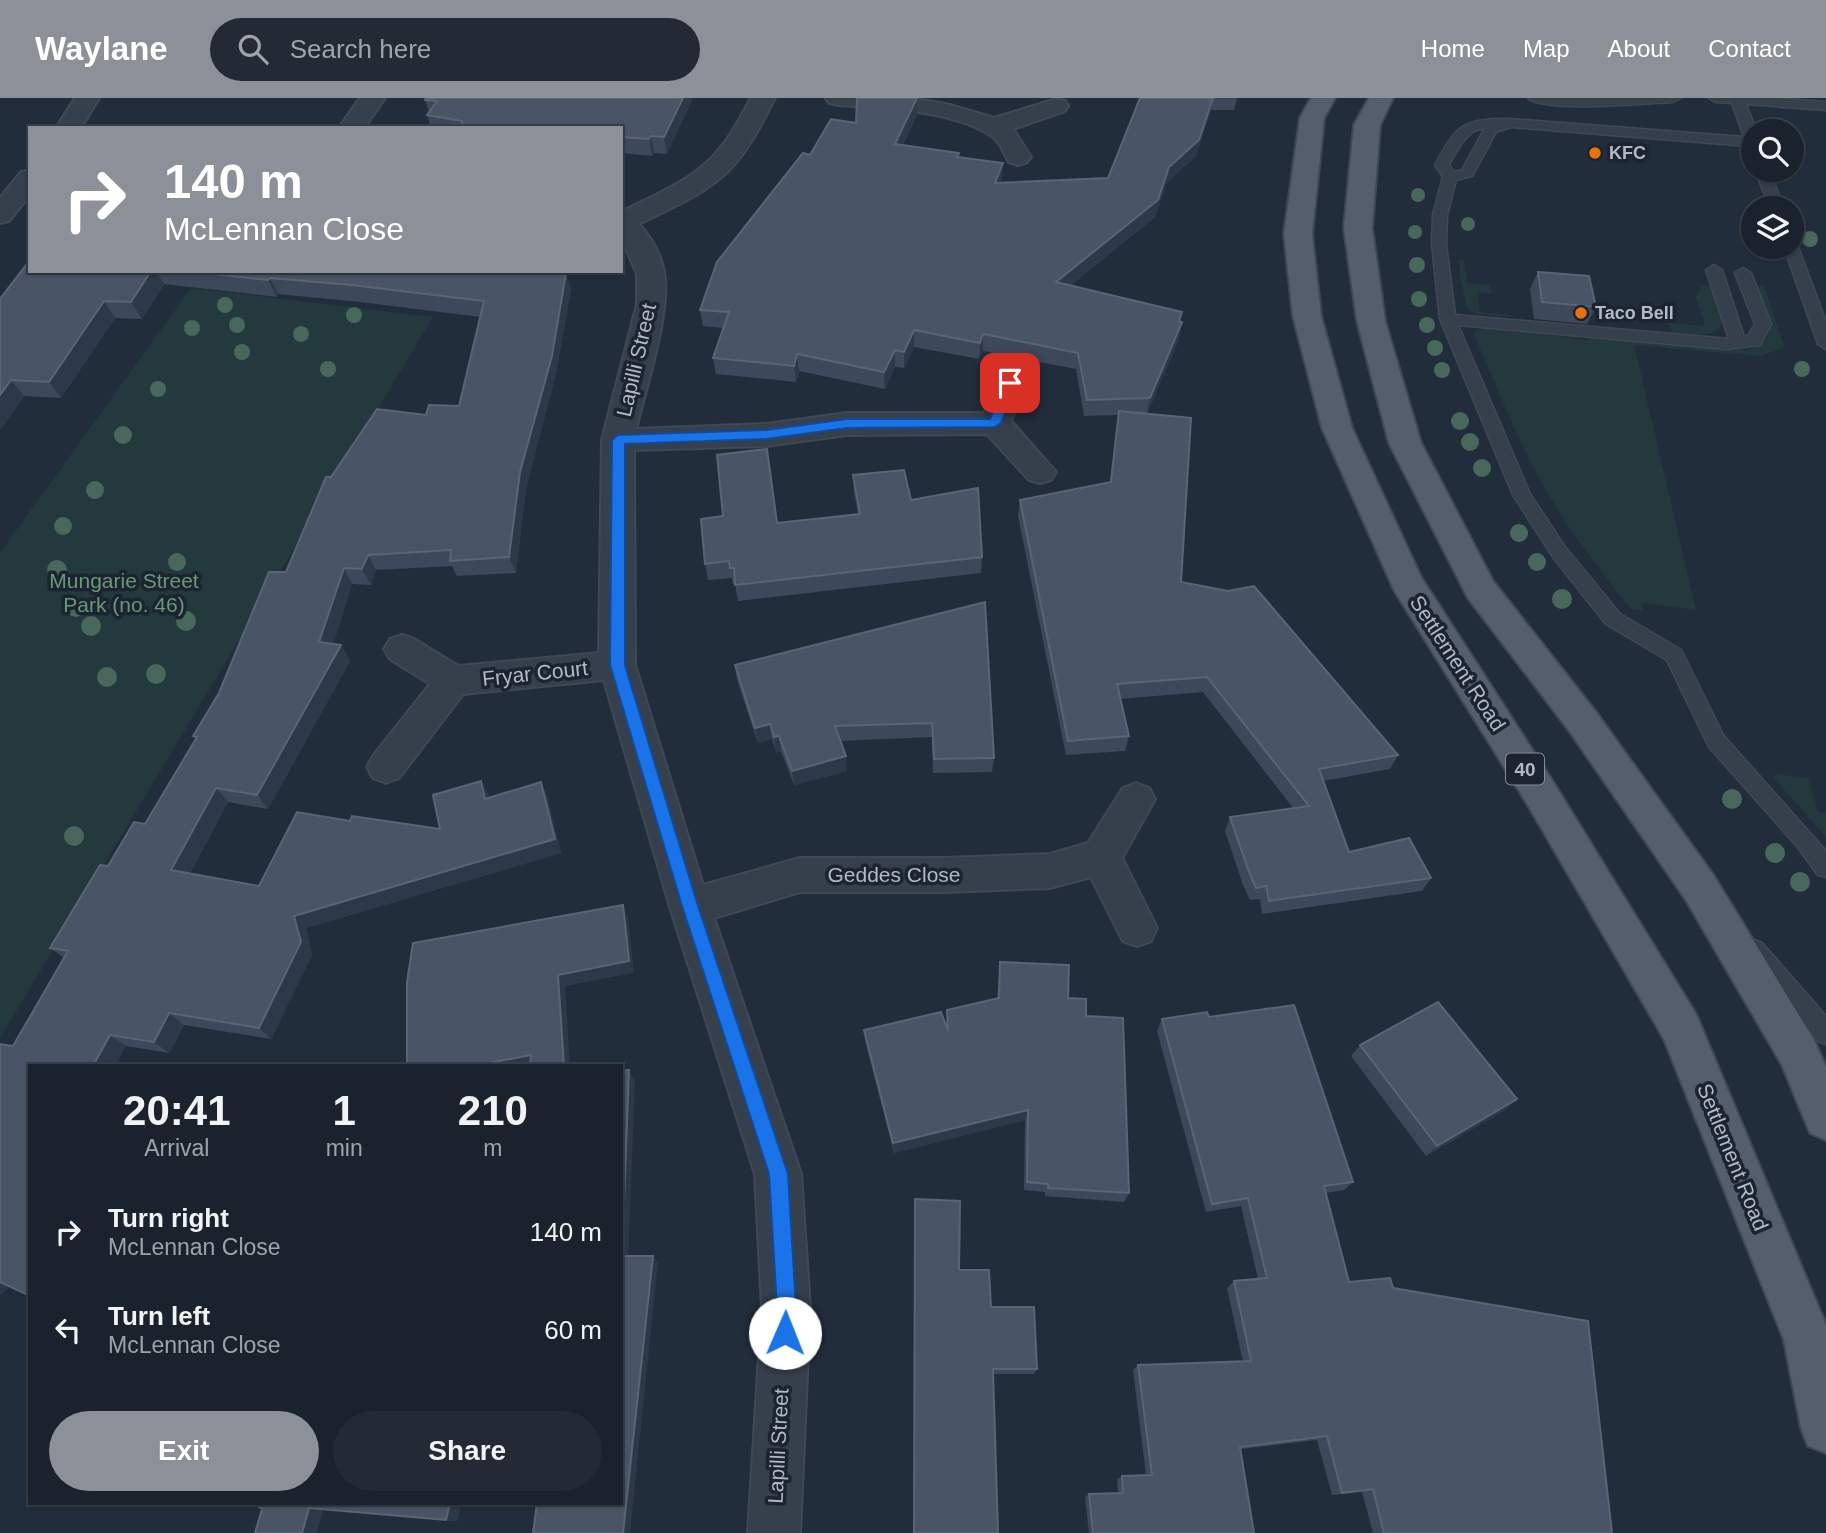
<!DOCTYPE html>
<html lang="en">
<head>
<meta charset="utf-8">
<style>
	:root { --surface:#1a222d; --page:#232a35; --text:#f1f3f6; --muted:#9fa4aa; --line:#383f49; --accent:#8c9099 }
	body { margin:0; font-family:Helvetica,sans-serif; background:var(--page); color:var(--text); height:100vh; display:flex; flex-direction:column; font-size:26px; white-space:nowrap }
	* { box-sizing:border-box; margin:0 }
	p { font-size:23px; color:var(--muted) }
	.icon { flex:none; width:38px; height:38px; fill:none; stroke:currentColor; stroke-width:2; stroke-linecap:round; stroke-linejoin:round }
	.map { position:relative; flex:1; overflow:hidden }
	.sheet { position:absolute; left:28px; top:966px; width:595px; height:441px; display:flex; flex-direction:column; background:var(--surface); border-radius:0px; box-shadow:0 2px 5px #0004,0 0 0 2px var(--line) }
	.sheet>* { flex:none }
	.guide { position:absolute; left:28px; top:28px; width:595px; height:147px; border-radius:0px; box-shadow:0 2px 5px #0004,0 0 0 2px var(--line); background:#8c9099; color:#fff; overflow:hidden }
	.fabs { position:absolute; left:1741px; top:21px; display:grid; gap:14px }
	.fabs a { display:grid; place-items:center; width:63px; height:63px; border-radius:50%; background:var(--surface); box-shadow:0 2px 5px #0004,0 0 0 2px var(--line); font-size:35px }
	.pin { position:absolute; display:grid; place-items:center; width:60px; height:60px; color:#fff; margin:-30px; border-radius:14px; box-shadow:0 4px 10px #0006 }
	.me { position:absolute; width:77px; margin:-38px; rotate:1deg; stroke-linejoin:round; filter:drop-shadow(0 0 5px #0008) }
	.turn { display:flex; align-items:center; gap:24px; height:147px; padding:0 21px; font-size:32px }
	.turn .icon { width:91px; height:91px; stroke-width:2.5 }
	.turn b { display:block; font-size:49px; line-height:60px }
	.eta { display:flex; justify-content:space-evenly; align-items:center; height:119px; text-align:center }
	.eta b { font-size:42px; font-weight:700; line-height:49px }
	.button { display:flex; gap:14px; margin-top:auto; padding:14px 21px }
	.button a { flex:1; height:80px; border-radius:42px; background:var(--accent); color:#fff; font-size:28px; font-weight:700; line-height:80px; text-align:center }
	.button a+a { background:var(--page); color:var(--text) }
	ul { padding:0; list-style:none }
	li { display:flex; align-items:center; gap:21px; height:98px; padding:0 21px }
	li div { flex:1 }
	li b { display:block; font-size:26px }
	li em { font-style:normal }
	header { display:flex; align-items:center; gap:42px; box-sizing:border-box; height:98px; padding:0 35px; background:var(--accent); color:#fff }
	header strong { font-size:33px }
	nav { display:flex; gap:38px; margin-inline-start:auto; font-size:24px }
	.search { width:490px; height:63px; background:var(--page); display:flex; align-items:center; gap:18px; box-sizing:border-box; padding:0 24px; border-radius:38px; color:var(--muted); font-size:26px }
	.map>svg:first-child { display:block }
	.green { fill:#24393d }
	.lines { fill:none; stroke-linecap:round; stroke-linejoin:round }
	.service-casing { stroke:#3f4855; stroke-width:3 }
	.minor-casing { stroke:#3f4855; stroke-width:4 }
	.primary-casing { stroke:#3f4855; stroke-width:4 }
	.service { fill:#363f4c; fill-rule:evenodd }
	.minor { fill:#363f4c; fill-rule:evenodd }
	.primary { fill:#545e6c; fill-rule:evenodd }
	.tree { fill:#48685b }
	.wall { fill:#3d485a }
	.shaded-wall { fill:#2d3849 }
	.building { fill:#495566; stroke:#5a6475; stroke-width:2 }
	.route { fill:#1a73e8; stroke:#114b97; stroke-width:2 }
	.food-dot { fill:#e8710a; stroke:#1c2431; stroke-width:2.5 }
	.labels { text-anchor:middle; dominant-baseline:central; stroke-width:7; stroke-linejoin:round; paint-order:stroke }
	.far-poi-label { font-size:18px; font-weight:bold; fill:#b2b9c7; stroke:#1c2431; text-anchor:start }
	.shield { fill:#1c2431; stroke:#858c9a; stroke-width:2 }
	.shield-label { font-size:19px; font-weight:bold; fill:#b2b9c7 }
	.street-label { font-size:21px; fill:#b2b9c7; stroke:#1c2431 }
	.park-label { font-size:21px; fill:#689975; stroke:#1c2431 }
</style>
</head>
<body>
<header>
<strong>Waylane</strong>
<div class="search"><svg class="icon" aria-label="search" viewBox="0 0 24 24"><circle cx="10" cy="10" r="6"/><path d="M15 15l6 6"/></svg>Search here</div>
<nav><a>Home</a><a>Map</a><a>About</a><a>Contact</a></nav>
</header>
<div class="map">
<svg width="1826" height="1435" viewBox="0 0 1826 1435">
	<rect width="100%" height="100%" fill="#222d3c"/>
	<g class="green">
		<path d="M1459,162h5l3,23 23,2 2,9 -15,-1 3,19 31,3 1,2 -35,-3 -9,-4 -8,-33z"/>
		<path d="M1702,188h8l12,37 -3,7 -15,5 -32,-2 -3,-10 36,3 -9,-29z"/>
		<path d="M1761,188l4,2 19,59 -22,9 -128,-11 62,265 -54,-7v7h-10c-37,-45 -74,-94 -101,-147 -21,-42 -38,-85 -57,-129l2,-4 7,-3 107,13v-2l158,12c35,-10 18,-36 10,-62z"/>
		<path d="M191,190l242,29 -433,721v-485z"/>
		<path d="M1776,676l32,4 10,34 8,1v24l-53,-60z"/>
	</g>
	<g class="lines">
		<g class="service-casing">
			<g id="service">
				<path d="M1528,0h152l-7,4c-28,1 -127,11 -145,-4z"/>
				<path d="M1709,0h63l54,4v8l-80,-6 10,27h-2v18l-6,-3 -237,-19 -15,5 -24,44 -16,4 -9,35 -1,29 9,71 274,24 -23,-69 8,-5 8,5 22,67 4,-1 7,-12 -20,-51 8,-5 8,5 20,51 -11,21 -33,4 -269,-24 72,169 35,53 55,67 61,36 42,85 103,116v26l-8,-2 -21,-29 -88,-99 -42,-87 -61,-36 -53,-67 -40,-62 -73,-176 -8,-75 1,-29 10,-38 -8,-12c22,-41 28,-46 75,-46l234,18 -12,-34 -16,-1zM1485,30l-23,42 -8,2 -5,-7c9,-16 16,-35 36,-37z"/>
				<path d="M1755,72h14l15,38h-14z"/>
				<path d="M1792,145l6,4 28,75v27l-8,-5 -34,-97h8z"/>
				<path d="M1754,842l8,3 64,73v28l-8,-3 -72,-84 -3,-7 3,-7z"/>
			</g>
		</g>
		<g class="minor-casing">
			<g id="minor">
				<path d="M75,0h24l-18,30h-25z"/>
				<path d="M360,0h25l-21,30h-25z"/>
				<path d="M751,0h24c-14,27 -28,56 -51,77 -25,22 -56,34 -85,49 12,13 22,31 25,48 8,35 -19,120 -28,157l130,-5 81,-11h137l15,-37 11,-3 11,3 4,7 -14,38 45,51 -5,8 -11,3 -11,-3 -42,-46 -140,1 -81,11 -132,4 1,215 68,220 97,-27h145l105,-4 38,-11 35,-55 13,-5 13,5 6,11 -33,59 35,70 -6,13 -14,5 -14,-5 -32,-64 -41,11 -105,4h-145l-86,26 87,256 9,134 -10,225h-52l14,-225 -7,-134 -85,-267 -66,-227 -141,14 -64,84 -13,5 -13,-5 -6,-11 6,-11 57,-72 -40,-25 -6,-10 6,-10 12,-4 12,4 44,27 141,-13 3,-213 35,-136v-30l-16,-37v-25c36,-18 76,-33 101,-66 12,-15 20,-32 29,-48z"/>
				<path d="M826,0h86l38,7 44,13 62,-19 9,2 3,5 -3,5 -52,18 18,28 -4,5 -9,3 -9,-3c-5,-7 -7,-17 -14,-23 -34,-29 -114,-31 -157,-34l-9,-2z"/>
				<path d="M30,72v25l-21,26 -9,2v-25l21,-26z"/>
			</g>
		</g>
		<g class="primary-casing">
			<g id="primary">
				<path d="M1311,0h24l-11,20 -12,116 9,82 31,112 69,149 134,208 141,229 130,311v128l-18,-7 -7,-18 -17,-88 -120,-301 -135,-232 -135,-217 -72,-162 -29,-112 -9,-82 16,-116z"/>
				<path d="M1369,0h24l-13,27 -8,103 13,93 36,122 72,138 103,131 118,164 99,162 13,29v73l-16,-7 -28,-68 -96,-165 -116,-168 -102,-134 -79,-155 -32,-122 -13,-93 10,-103z"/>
			</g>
		</g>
		<use href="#service" class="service"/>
		<use href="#minor" class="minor"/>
		<use href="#primary" class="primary"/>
	</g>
	<g class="tree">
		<circle cx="1418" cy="97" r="7"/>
		<circle cx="1468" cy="126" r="7"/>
		<circle cx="1415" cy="134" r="7"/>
		<circle cx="1810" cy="141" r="8"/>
		<circle cx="1417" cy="167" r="8"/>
		<circle cx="1419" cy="201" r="8"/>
		<circle cx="225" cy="207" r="8"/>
		<circle cx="354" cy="217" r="8"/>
		<circle cx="237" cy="227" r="8"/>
		<circle cx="1427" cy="227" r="8"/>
		<circle cx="192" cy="230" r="8"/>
		<circle cx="301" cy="236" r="8"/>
		<circle cx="1435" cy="250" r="8"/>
		<circle cx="242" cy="254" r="8"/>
		<circle cx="328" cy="271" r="8"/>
		<circle cx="1802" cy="271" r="8"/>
		<circle cx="1442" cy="272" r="8"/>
		<circle cx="158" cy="291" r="8"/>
		<circle cx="1460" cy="323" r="9"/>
		<circle cx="123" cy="337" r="9"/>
		<circle cx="1470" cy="344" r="9"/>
		<circle cx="1482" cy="370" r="9"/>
		<circle cx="95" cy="392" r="9"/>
		<circle cx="63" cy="428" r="9"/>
		<circle cx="1519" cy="435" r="9"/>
		<circle cx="177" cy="464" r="9"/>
		<circle cx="1537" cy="464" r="9"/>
		<circle cx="57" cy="472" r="10"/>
		<circle cx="1562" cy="501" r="10"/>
		<circle cx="76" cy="509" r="10"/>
		<circle cx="186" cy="523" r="10"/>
		<circle cx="91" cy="528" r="10"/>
		<circle cx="156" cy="576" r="10"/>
		<circle cx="107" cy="579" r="10"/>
		<circle cx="1732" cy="701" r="10"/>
		<circle cx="74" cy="738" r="10"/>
		<circle cx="1775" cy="755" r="10"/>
		<circle cx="1800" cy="784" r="10"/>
	</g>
	<g class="wall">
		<path d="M917,0v17l-14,30 56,12 43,23 -1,3 107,-5 32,-80h97l-3,12h-23l-15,46 -30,28 -11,33 -84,68 111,37 -3,17 -32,75 34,168 217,173 -8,14 -67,12 26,71 82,26 -9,13 -160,23 -2,-15 -10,1 -7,-15 -18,-54 5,-14 63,-9 -90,-116 -83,7 9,37 -4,15 -59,4 -48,-239 2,-16 90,-18 8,-67 -34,1 -8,-47 -93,-18 -4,8 -65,-12 -10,21 -9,-1 -10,22 -86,-18 -3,11 -80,-8 -3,-16 10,-30 -20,-2 -3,-16 110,-155 46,-32z"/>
		<path d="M425,2h267l-25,54 -13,-1 -2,3 -31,-3v-25h-190l-4,-13 2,-3z"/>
		<path d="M30,173h535l6,18 -15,84 -30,115 -10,85 -59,3 -5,-10 -76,4 -5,15 -19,-1 -19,60 8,1 9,16 -82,148 -40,-7 -38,71 69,13 91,-65 90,8 41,-48 8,17 58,-2 14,57 -255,75 6,27 -41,84 -87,-14 -15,28 -43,-7 -96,20 -20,220 -10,9v-251l13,2 51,-88 -14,-10 58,-82 37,-42 51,-85 -3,-3 26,-43 67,-121 45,-95 95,-62 33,-9 21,-89 -120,-15 -82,-8 -1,3 -113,-13 -22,35 -27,-1 -54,80 -37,-2 -24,34v-131z"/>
		<path d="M1538,174l58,35 -9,17 -53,-5 -4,-30z"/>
		<path d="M853,377l58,25 71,57 -1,16 -243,28 -3,-17h-2l-1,-6 -24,2 -3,-16 72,-41 81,-9 -4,-22z"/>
		<path d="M985,504l9,156 -2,14 -59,1 -1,-36 -92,4 7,30 -53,14 -13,-34 -5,1 -4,-13 -14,4 -21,-63 -2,-15z"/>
		<path d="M1000,864l68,36 18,18 43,177 -5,9 -79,-6v-4l-21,-2 1,-70 -131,33 -29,-112 -1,-11 82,-3 1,-17 50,-11z"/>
		<path d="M1209,919l144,165 -9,8 -18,3 23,89 44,6 219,245h-239l-11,-41 -30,3 -15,-55 -76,9 13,84h-165l-4,-36 4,-3 29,-1 -1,-14 5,-3 24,-1 -13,-105 5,-5 105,-3 -16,-74 7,-7 24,-2 -17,-73 -35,6 -49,-181 5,-12z"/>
		<path d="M1360,947l157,54 -12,11 -79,46 -75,-100z"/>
		<path d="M959,1172l32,37 46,62 -3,5h-41z"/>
		<path d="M461,1405l-4,18 -134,-11 -61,-1z"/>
	</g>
	<g class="shaded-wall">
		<path d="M683,0h9v2l-25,54 -3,-17z"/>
		<path d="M917,0v17l-22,45v-16z"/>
		<path d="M1213,0l-2,12 -15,46 -30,28 -11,33 -101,81 2,-16 113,-115z"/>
		<path d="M651,38l3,17 -2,3 -3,-17z"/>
		<path d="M1003,65l-1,17 -8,20 1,-17z"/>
		<path d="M151,173h5l8,13 -22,35 -11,-17z"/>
		<path d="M566,175l5,16 -15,84 -30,115 -10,85 -7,-16 11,-85z"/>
		<path d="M270,180l8,16 -1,3 -9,-17z"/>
		<path d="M104,203l11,17 -54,80 -12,-16z"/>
		<path d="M1182,224l-3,17 -32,75 3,-16z"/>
		<path d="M914,232v17l-10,21v-16z"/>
		<path d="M983,236v17l-4,8 1,-16z"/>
		<path d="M895,252v17l-10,22 -1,-17z"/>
		<path d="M797,256l2,17 -3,11 -2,-16z"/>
		<path d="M11,282l13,16 -24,34v-35z"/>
		<path d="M368,457l8,15 -5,15 -9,-16z"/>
		<path d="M344,470l8,16 -23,74 -10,-16z"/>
		<path d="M341,547l9,16 -82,148 -11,-14z"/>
		<path d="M770,626l2,15 -14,4 -3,-15z"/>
		<path d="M779,638l2,15 -5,1 -2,-15z"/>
		<path d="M846,658l1,15 -53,14 -2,-14z"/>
		<path d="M481,683l8,14 3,18 -7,-14z"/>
		<path d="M541,684l6,14 14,57 -255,75 6,27 -41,84 -12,-11 35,-112z"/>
		<path d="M216,690l12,14 -44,81 -13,-13z"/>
		<path d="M623,807l5,13 6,55 -69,13 5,80h-6l-6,-91z"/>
		<path d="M169,915l15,12 -15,28 -15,-11z"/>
		<path d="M110,937l16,11 -11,20h-22z"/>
		<path d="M531,957l5,11h-62z"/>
		<path d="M629,972l6,11 -7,182 -6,-7z"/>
		<path d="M1517,1001l-12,11 -79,46 11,-10z"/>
		<path d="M1028,1012l-3,10 -131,33 -1,-10z"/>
		<path d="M653,1158l5,7 -28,270h-7z"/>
		<path d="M0,1183l12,4 -12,10z"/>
		<path d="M450,1405h11l-4,18 -11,-1z"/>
		<path d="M309,1410l14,2 -6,23h-15z"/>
	</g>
	<g class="building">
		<path d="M426,0h257l-19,39 -13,-1 -2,3 -28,-2v-9h-159v-7l-35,-6 10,-14 -12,-1z"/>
		<path d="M857,0h60l-22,46 64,9 -2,4 46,6 -8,20 113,-5 32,-80h73l-14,42 -30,27 -11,33 -102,82 126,30 -3,9 3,1 -32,76 -63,2 -9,-47 -95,-19 -3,9 -66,-13 -10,22 -9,-2 -11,22 -87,-18 -3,12 -81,-8 16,-46 -29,-2 17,-48 86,-109 7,2 21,-36 25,4z"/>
		<path d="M30,162v11h121l-20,31 -27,-1 -55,81 -38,-2 -11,15v-96z"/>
		<path d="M188,173h377l1,2 -14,83 -32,116 -11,85 -59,4 1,-11 -83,5 -6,14 -18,-1 -25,74 22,3 -84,150 -41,-7 -45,82 88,16 38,-74 53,9 2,-5 88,13 -7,-34 48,-14 4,18 56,-17 14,57 -261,77 7,26 -42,86 -90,-15 -15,29 -44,-7 -17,31h-63v230l-30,-14v-238l13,2 55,-95 -18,-3 50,-83 8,1 26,-44 11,2 52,-87 -4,-1 26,-43 50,-121h17l40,-95h5l46,-68 49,6 3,-10 30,1 25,-105 -132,-16 -82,-7 -2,2z"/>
		<path d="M1538,174l51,4 7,31 -54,-5z"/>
		<path d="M1119,313l72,7 -10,164 47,9 26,-5 144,169 -79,14 30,83 60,-14 22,40 -162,23 -3,-15 -10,2 -7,-16 -19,-55 79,-11 -102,-129 -90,7 12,52 -61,5 -48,-241 91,-18z"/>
		<path d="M767,351l10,74 83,-9 -7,-39 51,-5 7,30 67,-12 4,69 -247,28 -1,-17h-4l-1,-7 -24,3 -4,-45 22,-3 -6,-61z"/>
		<path d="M985,504l9,156 -60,1 -2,-36 -97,3 11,30 -54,15 -13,-35 -5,1 -4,-13 -15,4 -20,-63z"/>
		<path d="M623,807l6,56 -71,14 6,91h-34l1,-11 -57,11h-67v-84l6,-39z"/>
		<path d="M1000,864l69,3 -1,33 18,1v17l37,2 6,175 -81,-5v-4l-21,-2 1,-72 -135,33 -29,-113 77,-18 7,19 -1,-21 52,-12z"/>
		<path d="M1438,904l79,97 -80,47 -77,-101z"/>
		<path d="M1294,907l59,177 -29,4 25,96 41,-4 3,10 195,33 24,212h-228l-11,-44 -31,4 -15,-57 -87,11 14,86h-161l-4,-39 34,-1 -1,-17 30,-1 -14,-110 113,-4 -17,-80 33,-3 -19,-80 -36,6 -50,-185 45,-7 2,5z"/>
		<path d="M629,972l-7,186h31l-30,277h-90l4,-30h84v-432z"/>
		<path d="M915,1101l45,2 -1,69h30l2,37h43l3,62h-44l5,164h-84z"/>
		<path d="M252,1405h198l-4,17 -137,-12 -7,25h-47l7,-24z"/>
	</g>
	<path class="route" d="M1010,281l7,4 -16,40 -6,4 -148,1 -81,11 -141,5v221l73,241 90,268 8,134 -4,32 -7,3 -7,-3 -3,-7 2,-25 -8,-134 -87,-268 -72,-241 2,-225 6,-5 148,-5 81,-11h143l14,-36z"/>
	<g class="food-dot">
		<circle cx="1595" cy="55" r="7"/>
		<circle cx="1581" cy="215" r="7"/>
	</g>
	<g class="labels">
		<g class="far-poi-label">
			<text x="1609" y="55">KFC</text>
			<text x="1595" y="215">Taco Bell</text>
		</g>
		<rect class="shield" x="1506" y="655.5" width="38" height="31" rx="5"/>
		<g class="shield-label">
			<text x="1525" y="671">40</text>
		</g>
		<g class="street-label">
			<text transform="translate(636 262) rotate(-77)">Lapilli Street</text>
			<text transform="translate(1458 565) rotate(57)">Settlement Road</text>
			<text transform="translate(535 575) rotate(-6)">Fryar Court</text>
			<text x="894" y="776">Geddes Close</text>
			<text transform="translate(1733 1059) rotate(68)">Settlement Road</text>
			<text transform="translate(778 1348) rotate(-87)">Lapilli Street</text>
		</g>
		<g class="park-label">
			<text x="124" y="482">Mungarie Street<tspan x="124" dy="24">Park (no. 46)</tspan></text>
		</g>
	</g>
</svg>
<div class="fabs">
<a><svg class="icon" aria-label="search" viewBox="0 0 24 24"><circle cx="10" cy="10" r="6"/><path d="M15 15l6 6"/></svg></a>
<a><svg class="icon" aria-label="layers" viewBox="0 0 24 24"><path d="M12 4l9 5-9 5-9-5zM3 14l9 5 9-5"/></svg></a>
</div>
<div class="pin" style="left:1010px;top:285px;background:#d93025"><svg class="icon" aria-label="arrive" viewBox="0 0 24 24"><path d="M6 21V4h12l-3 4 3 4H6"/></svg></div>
<svg class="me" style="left:785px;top:1235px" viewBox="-20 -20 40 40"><circle r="19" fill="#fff"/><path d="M0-13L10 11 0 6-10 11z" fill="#1a73e8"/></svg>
<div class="guide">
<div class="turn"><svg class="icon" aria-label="right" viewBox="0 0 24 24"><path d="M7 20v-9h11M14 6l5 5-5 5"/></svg><div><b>140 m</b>McLennan Close</div></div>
</div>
<section class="sheet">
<div class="eta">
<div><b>20:41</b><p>Arrival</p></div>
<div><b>1</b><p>min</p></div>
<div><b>210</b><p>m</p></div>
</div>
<ul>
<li><svg class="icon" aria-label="right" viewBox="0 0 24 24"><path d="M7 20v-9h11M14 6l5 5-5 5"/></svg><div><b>Turn right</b><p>McLennan Close</p></div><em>140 m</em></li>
<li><svg class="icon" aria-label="left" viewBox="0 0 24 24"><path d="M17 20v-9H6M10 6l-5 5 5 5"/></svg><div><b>Turn left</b><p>McLennan Close</p></div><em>60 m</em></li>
</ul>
<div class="button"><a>Exit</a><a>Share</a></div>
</section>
</div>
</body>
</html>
